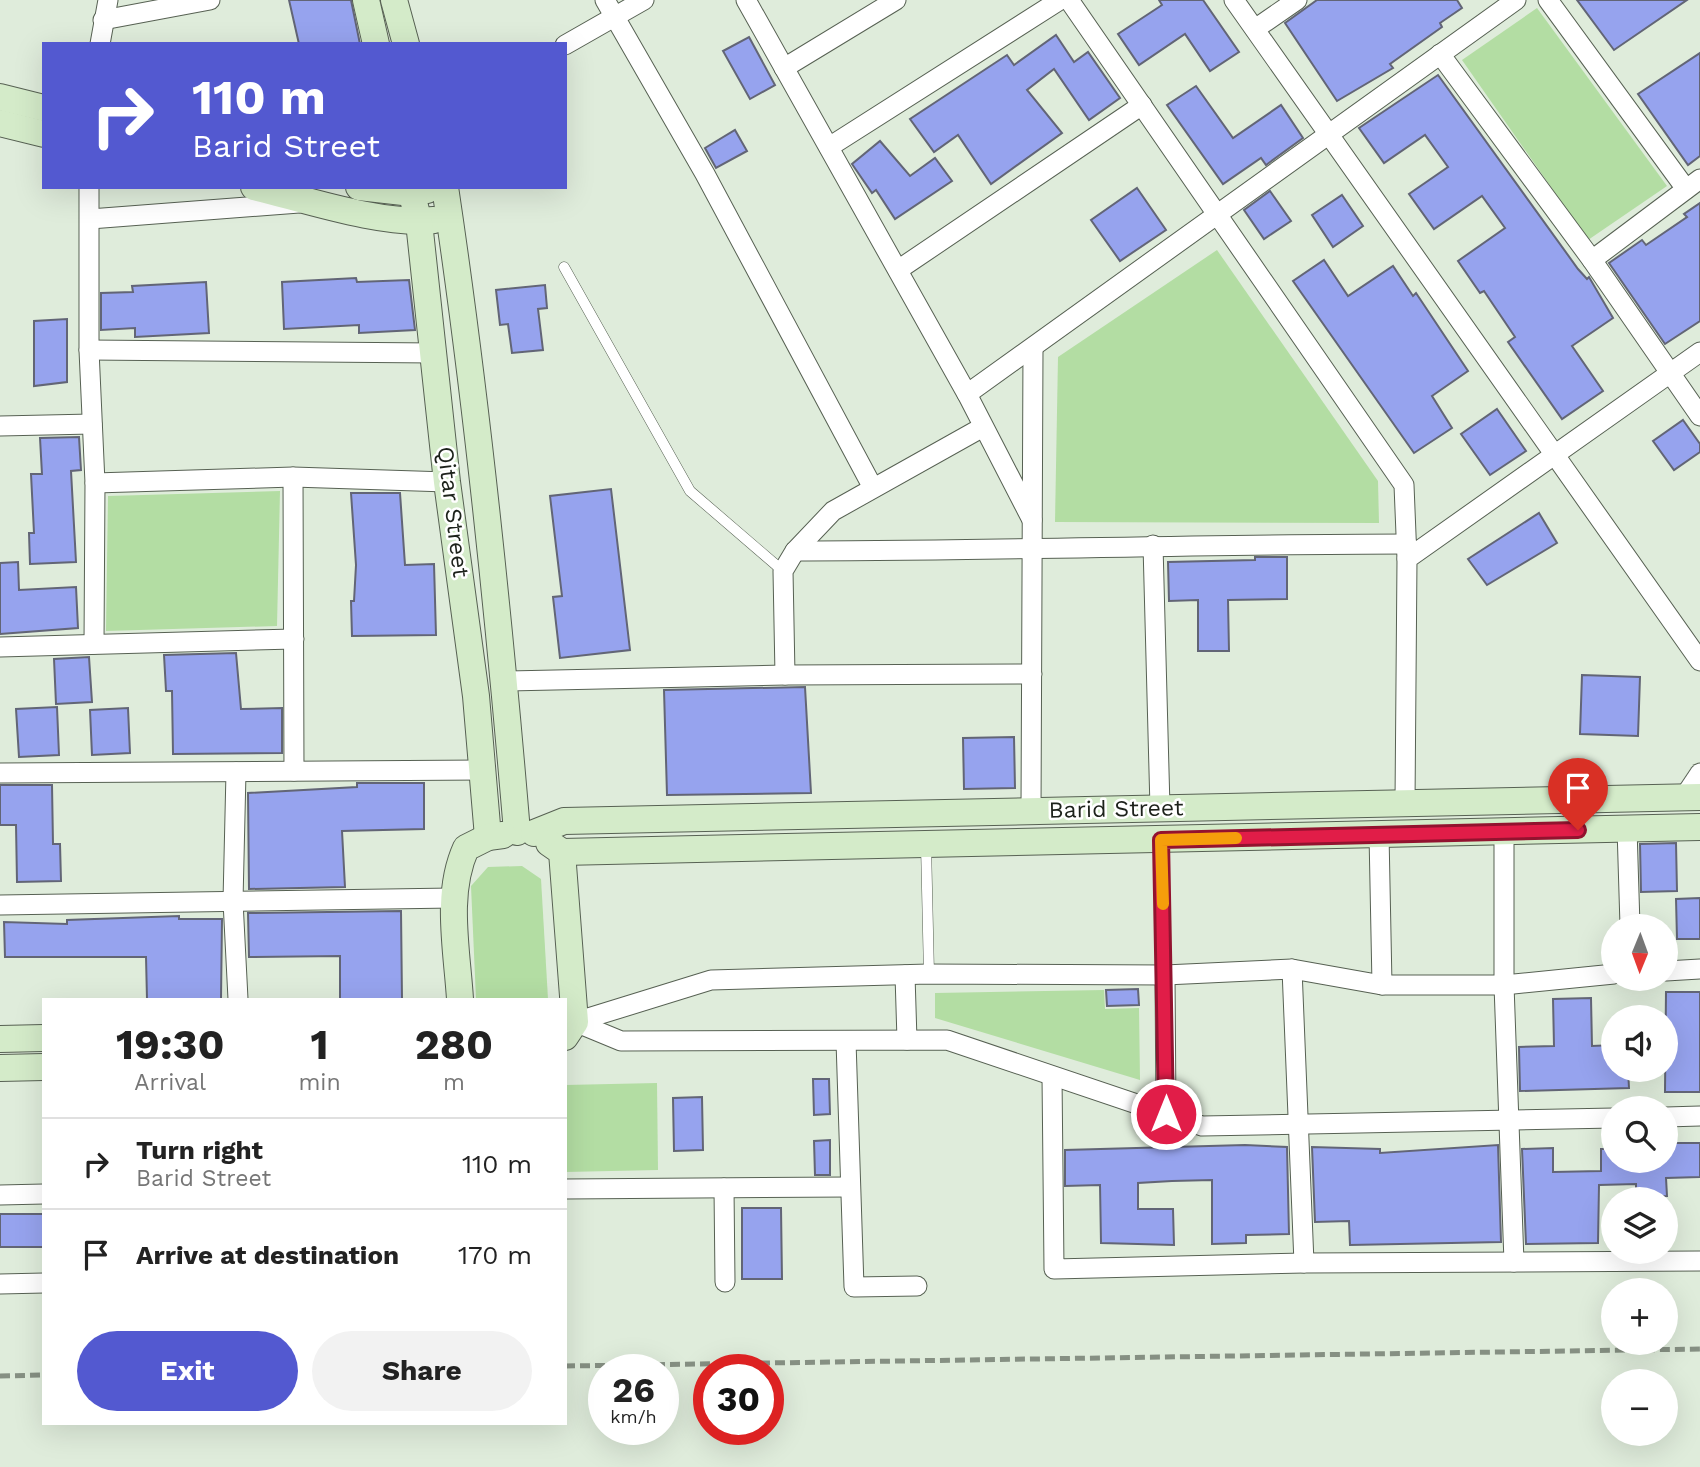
<!DOCTYPE html>
<html lang="en">
<head>
<meta charset="utf-8">
<style>
	:root { --surface:#fff; --page:#f2f2f2; --text:#222; --muted:#767676; --line:#e0e0e0; --accent:#5359d0 }
	body { margin:0; font-family:"Work Sans",sans-serif; background:var(--page); color:var(--text); height:100vh; display:flex; flex-direction:column; font-size:26px; white-space:nowrap }
	* { box-sizing:border-box; margin:0 }
	p { font-size:23px; color:var(--muted) }
	.icon { flex:none; width:38px; height:38px; fill:none; stroke:currentColor; stroke-width:2; stroke-linecap:round; stroke-linejoin:round }
	.map { position:relative; flex:1; overflow:hidden }
	.details { position:absolute; left:42px; top:998px; width:525px; height:427px; display:flex; flex-direction:column; background:var(--surface); border-radius:0px; box-shadow:0 7px 28px #0002 }
	.details>* { flex:none }
	.banner { position:absolute; left:42px; top:42px; width:525px; height:147px; border-radius:0px; box-shadow:0 7px 28px #0002; background:#5359d0; color:#fff; overflow:hidden }
	.needle { width:46px; rotate:181deg }
	.tools { position:absolute; left:1601px; top:914px; display:grid; gap:14px }
	.tools a { display:grid; place-items:center; width:77px; height:77px; border-radius:50%; background:var(--surface); box-shadow:0 7px 28px #0002; font-size:35px }
	.speed { position:absolute; left:588px; top:1354px; display:flex; gap:14px; font-size:35px; font-weight:700; text-align:center }
	.speed>* { display:grid; place-content:center; width:91px; height:91px; border-radius:50%; background:var(--surface); box-shadow:0 7px 28px #0002; line-height:1 }
	.speed small { font-size:18px; font-weight:400 }
	.speed .limit { border:10px solid #d22; background:#fff; color:#111 }
	.pin { position:absolute; display:grid; place-items:center; width:60px; height:60px; color:#fff; margin:-72px -30px; border-radius:50% 50% 50% 0; rotate:-45deg; box-shadow:0 0 7px #0007 }
	.pin .icon { rotate:45deg }
	.me { position:absolute; width:77px; margin:-38px; rotate:0deg; stroke-linejoin:round; filter:drop-shadow(0 0 5px #0008) }
	.turn { display:flex; align-items:center; gap:24px; height:147px; padding:0 35px; font-size:32px }
	.turn .icon { width:91px; height:91px; stroke-width:2.5 }
	.turn b { display:block; font-size:49px; line-height:60px }
	.eta { display:flex; justify-content:space-evenly; align-items:center; height:119px; text-align:center }
	.eta b { font-size:42px; font-weight:700; line-height:49px }
	.button { display:flex; gap:14px; margin-top:auto; padding:14px 35px }
	.button a { flex:1; height:80px; border-radius:42px; background:var(--accent); color:#fff; font-size:28px; font-weight:700; line-height:80px; text-align:center }
	.button a+a { background:var(--page); color:var(--text) }
	ul { padding:0; list-style:none }
	li { display:flex; align-items:center; gap:21px; height:91px; padding:0 35px; border-top:2px solid var(--line) }
	li div { flex:1 }
	li b { display:block; font-size:26px }
	li em { font-style:normal }
	.map>svg:first-child { display:block }
	.green { fill:#b3dda3 }
	.building { fill:#96a3ee; stroke:#626576; stroke-width:2 }
	.lines { fill:none; stroke-linecap:round; stroke-linejoin:round }
	.lane-casing { stroke:#576153; stroke-width:11 }
	.street-casing { stroke:#576153; stroke-width:21 }
	.secondary-casing { stroke:#576153; stroke-width:28 }
	.lane { stroke:#fff; stroke-width:10 }
	.street { stroke:#fff; stroke-width:19 }
	.secondary { stroke:#d4ebc9; stroke-width:26 }
	.rail { stroke:#869083; stroke-width:5; stroke-dasharray:10 5; stroke-linecap:butt }
	.route-casing { stroke:#92132f; stroke-width:18 }
	.route { stroke:#e11d48; stroke-width:12 }
	.slow { stroke:#f59e0b; stroke-width:12 }
	.labels { text-anchor:middle; dominant-baseline:central; stroke-width:5; stroke-linejoin:round; paint-order:stroke }
	.street-label { font-size:23px; fill:#1d221b; stroke:#fff }
</style>
</head>
<body>
<div class="map">
<svg width="1700" height="1467" viewBox="0 0 1700 1467">
	<rect width="100%" height="100%" fill="#dfecdb"/>
	<g class="green">
		<path d="M1537,8l130,178 -79,54 -126,-180z"/>
		<path d="M1217,250l161,231 1,42 -324,-1 3,-165z"/>
		<path d="M280,491l-3,135 -171,5 2,-135z"/>
		<path d="M522,866l19,13 7,120h-72l-5,-113 17,-19z"/>
		<path d="M1104,990l1,19 34,-1 1,72 -205,-62v-25z"/>
		<path d="M657,1083l1,87 -93,2v-87z"/>
	</g>
	<g class="building">
		<path d="M289,0h62l9,44h-61z"/>
		<path d="M1159,0h44l36,52 -29,19 -25,-37 -46,31 -21,-31 44,-29z"/>
		<path d="M1317,0h140l5,8 -22,15 2,4 -52,37 3,4 -56,33 -52,-78z"/>
		<path d="M1577,0h110l-73,50z"/>
		<path d="M1056,35l18,27 14,-10 32,46 -31,22 -35,-51 -27,21 35,43 -71,51 -33,-49 -24,17 -24,-33 97,-64 7,10z"/>
		<path d="M749,37l26,48 -25,14 -27,-48z"/>
		<path d="M1700,53v103l-12,9 -50,-71z"/>
		<path d="M1438,75l140,194 9,10 2,-2 24,41 -41,28 31,45 -41,28 -54,-77 7,-5 -31,-46 -4,2 -22,-32 47,-33 -23,-32 -48,33 -25,-35 39,-27 -23,-32 -41,28 -25,-35z"/>
		<path d="M1196,86l37,52 48,-33 22,33 -37,27 -5,-7 -38,26 -56,-79z"/>
		<path d="M735,130l12,21 -31,17 -11,-20z"/>
		<path d="M880,141l30,35 25,-18 17,23 -57,38 -19,-29 -4,3 -20,-29z"/>
		<path d="M1137,188l29,42 -46,31 -29,-41z"/>
		<path d="M1270,191l21,30 -27,18 -20,-29z"/>
		<path d="M1342,195l21,31 -30,21 -21,-32z"/>
		<path d="M1700,203v118l-35,23 -56,-81 33,-23 4,5 41,-28 -3,-3z"/>
		<path d="M1324,260l24,36 45,-30 20,30 3,-3 52,78 -36,25 20,32 -38,25 -121,-172z"/>
		<path d="M356,278l1,4 52,-2 6,50 -56,3v-8l-75,4 -2,-47z"/>
		<path d="M206,282l3,51 -74,4v-9l-34,2v-37l32,-1 -1,-6z"/>
		<path d="M545,285l2,23 -9,1 5,41 -31,3 -4,-29 -8,1 -4,-35z"/>
		<path d="M67,319v63l-33,4v-65z"/>
		<path d="M1497,409l29,42 -36,24 -29,-41z"/>
		<path d="M1683,420l17,24v8l-26,18 -21,-29z"/>
		<path d="M79,437l2,33 -10,1 5,91 -46,2 -1,-31h5l-3,-59h11l-2,-36z"/>
		<path d="M611,489l19,161 -70,8 -7,-61 9,-1 -12,-100z"/>
		<path d="M351,493h49l5,72 29,-1 2,71 -84,1 -1,-35h3l2,-36z"/>
		<path d="M1539,513l18,30 -70,42 -19,-26z"/>
		<path d="M1255,557h32v42l-59,1 1,51h-31v-51l-29,1 -1,-39 87,-2z"/>
		<path d="M18,562l1,28 57,-3 2,41 -78,6v-71z"/>
		<path d="M236,653l5,56 41,-1v45l-109,1 -1,-63h-6l-2,-36z"/>
		<path d="M89,657l3,45 -36,2 -2,-45z"/>
		<path d="M1582,675l58,2 -2,59 -58,-2z"/>
		<path d="M805,687l6,106 -144,2 -3,-105z"/>
		<path d="M57,707l2,48 -40,2 -3,-48z"/>
		<path d="M128,708l2,45 -38,2 -2,-45z"/>
		<path d="M1014,737l1,51 -51,1 -1,-51z"/>
		<path d="M357,783h67v46l-82,2 3,56 -96,2 -1,-96 109,-6z"/>
		<path d="M0,785h52l1,59h7l1,37 -44,1 -1,-57h-16z"/>
		<path d="M1676,843l1,48 -36,1 -1,-48z"/>
		<path d="M1700,898v41h-23l-1,-40z"/>
		<path d="M401,911l1,88h-62v-43l-91,1 -1,-44z"/>
		<path d="M179,916v3h43l-1,80h-74l-1,-42h-141l-1,-35 63,2v-4z"/>
		<path d="M1138,989l1,16 -32,1 -1,-16z"/>
		<path d="M1666,992h34v100h-35z"/>
		<path d="M1591,998l1,48 22,-1v24h14l1,19 -109,3 -1,-44 35,-1 -1,-47z"/>
		<path d="M813,1079h16l1,35 -16,1z"/>
		<path d="M702,1097l1,53 -29,1 -1,-53z"/>
		<path d="M830,1140v35h-15l-1,-34z"/>
		<path d="M1666,1143h34v34l-34,1 1,18 -31,1v-13l-37,1 -1,58 -72,1 -4,-95 31,-1v24l48,-1v-22h13v11h52z"/>
		<path d="M1245,1145l42,2 2,87 -43,1v8l-34,1v-64l-40,1 -34,2v26h35l1,36 -73,-2 -1,-58 -35,1v-36z"/>
		<path d="M1498,1145l3,97 -151,3 -1,-24 -34,1 -3,-75 68,2v4z"/>
		<path d="M742,1208h39l1,71h-40z"/>
		<rect x="0" y="1214" width="44" height="33"/>
	</g>
	<g class="lines">
		<g class="lane-casing">
			<g id="lane">
				<path d="M564,267l126,224 93,80"/>
				<path d="M1161,840l4,135"/>
				<path d="M926,845l3,129"/>
			</g>
		</g>
		<g class="street-casing">
			<g id="street">
				<path d="M605,0l100,174 167,312"/>
				<path d="M746,0l221,394 65,126"/>
				<path d="M1069,0l335,485 3,74"/>
				<path d="M1234,0l466,661"/>
				<path d="M1548,0l138,189"/>
				<path d="M103,20l107,-20"/>
				<path d="M1255,29l42,-29"/>
				<path d="M100,44l8,-44"/>
				<path d="M565,45l79,-45"/>
				<path d="M1440,54l152,206 108,156"/>
				<path d="M784,68l112,-68"/>
				<path d="M829,147l231,-147"/>
				<path d="M89,187v163l6,133 -1,161"/>
				<path d="M90,219l209,-16"/>
				<path d="M1592,260l108,-81"/>
				<path d="M898,270l244,-165"/>
				<path d="M89,350l346,3"/>
				<path d="M967,394l549,-394"/>
				<path d="M0,426l92,-2"/>
				<path d="M293,477l1,294"/>
				<path d="M95,483l198,-6 154,5"/>
				<path d="M1153,545l7,263"/>
				<path d="M795,551c204,0 408,-7 612,-7"/>
				<path d="M0,647l294,-8"/>
				<path d="M785,675l-2,-104 12,-20 38,-40 150,-84"/>
				<path d="M505,681l280,-6 247,-1"/>
				<path d="M236,772l-3,129 5,98"/>
				<path d="M0,773l483,-3"/>
				<path d="M1684,797l16,-24"/>
				<path d="M1405,803l2,-244 293,-207"/>
				<path d="M1031,811l2,-462"/>
				<path d="M1627,828l3,98"/>
				<path d="M1504,831v154l10,277"/>
				<path d="M1379,834l3,151"/>
				<path d="M0,905l453,-7"/>
				<path d="M1292,969l12,294"/>
				<path d="M1666,971l34,-2"/>
				<path d="M905,975l2,65"/>
				<path d="M1165,975l1,139"/>
				<path d="M575,1022l46,19 326,-1 255,86 412,-8"/>
				<path d="M575,1022l136,-42 218,-6 236,1 127,-6 90,16h122l110,-11"/>
				<path d="M846,1041l8,246 63,-1"/>
				<path d="M1052,1076l2,193 250,-6 396,-2"/>
				<path d="M1666,1117l34,-1"/>
				<path d="M724,1188l1,94"/>
				<path d="M565,1189l285,-2"/>
				<path d="M0,1195l44,-1"/>
				<path d="M0,1284l44,-1"/>
			</g>
		</g>
		<g class="secondary-casing">
			<g id="secondary">
				<path d="M366,0l10,44"/>
				<path d="M394,0l12,44"/>
				<path d="M0,97l44,11"/>
				<path d="M0,123l44,11"/>
				<path d="M254,187c50,12 129,39 180,33"/>
				<path d="M359,187l53,6 15,-3"/>
				<path d="M410,187l9,35 28,260 29,214 12,141"/>
				<path d="M445,187c32,214 54,430 72,645"/>
				<path d="M534,833l30,-12 1136,-24"/>
				<path d="M549,843l13,9 13,170 -10,15"/>
				<path d="M562,852l1138,-25"/>
				<path d="M460,999c-3,-49 -15,-105 6,-151l22,-11 15,-2"/>
				<path d="M0,1039l44,-1"/>
				<path d="M0,1068l44,-1"/>
			</g>
		</g>
		<use href="#lane" class="lane"/>
		<use href="#street" class="street"/>
		<use href="#secondary" class="secondary"/>
		<g class="rail">
			<path d="M565,1366l1135,-17"/>
			<path d="M0,1376l44,-1"/>
		</g>
	</g>
	<g class="lines">
		<g class="route-casing">
			<path id="route" d="M1166,1114l-5,-274 417,-10"/>
		</g>
		<use href="#route" class="route"/>
		<path class="slow" d="M1163,904l-2,-64 75,-2"/>
	</g>
	<g class="labels">
		<g class="street-label">
			<text transform="translate(453 512) rotate(83)">Qitar Street</text>
			<text transform="translate(1116 809) rotate(-1)">Barid Street</text>
		</g>
	</g>
</svg>
<div class="tools">
<a><svg class="needle" viewBox="-14 -14 28 28"><path d="M0-13l5 13h-10z" fill="#e53935"/><path d="M0 13l5-13h-10z" fill="#767676"/></svg></a>
<a><svg class="icon" aria-label="sound" viewBox="0 0 24 24"><path d="M4 9h4l5-4v14l-5-4H4zM17 9q2 3 0 6"/></svg></a>
<a><svg class="icon" aria-label="search" viewBox="0 0 24 24"><circle cx="10" cy="10" r="6"/><path d="M15 15l6 6"/></svg></a>
<a><svg class="icon" aria-label="layers" viewBox="0 0 24 24"><path d="M12 4l9 5-9 5-9-5zM3 14l9 5 9-5"/></svg></a>
<a>+</a>
<a>−</a>
</div>
<div class="speed"><div>26<small>km/h</small></div><div class="limit">30</div></div>
<div class="pin" style="left:1578px;top:830px;background:#d93025"><svg class="icon" aria-label="arrive" viewBox="0 0 24 24"><path d="M6 21V4h12l-3 4 3 4H6"/></svg></div>
<svg class="me" style="left:1166px;top:1114px" viewBox="-20 -20 40 40"><circle r="17" fill="#e11d48" stroke="#fff" stroke-width="3"/><path d="M0-11L8 9 0 5-8 9z" fill="#fff"/></svg>
<div class="banner">
<div class="turn"><svg class="icon" aria-label="right" viewBox="0 0 24 24"><path d="M7 20v-9h11M14 6l5 5-5 5"/></svg><div><b>110 m</b>Barid Street</div></div>
</div>
<section class="details">
<div class="eta">
<div><b>19:30</b><p>Arrival</p></div>
<div><b>1</b><p>min</p></div>
<div><b>280</b><p>m</p></div>
</div>
<ul>
<li><svg class="icon" aria-label="right" viewBox="0 0 24 24"><path d="M7 20v-9h11M14 6l5 5-5 5"/></svg><div><b>Turn right</b><p>Barid Street</p></div><em>110 m</em></li>
<li><svg class="icon" aria-label="arrive" viewBox="0 0 24 24"><path d="M6 21V4h12l-3 4 3 4H6"/></svg><div><b>Arrive at destination</b></div><em>170 m</em></li>
</ul>
<div class="button"><a>Exit</a><a>Share</a></div>
</section>
</div>
</body>
</html>
